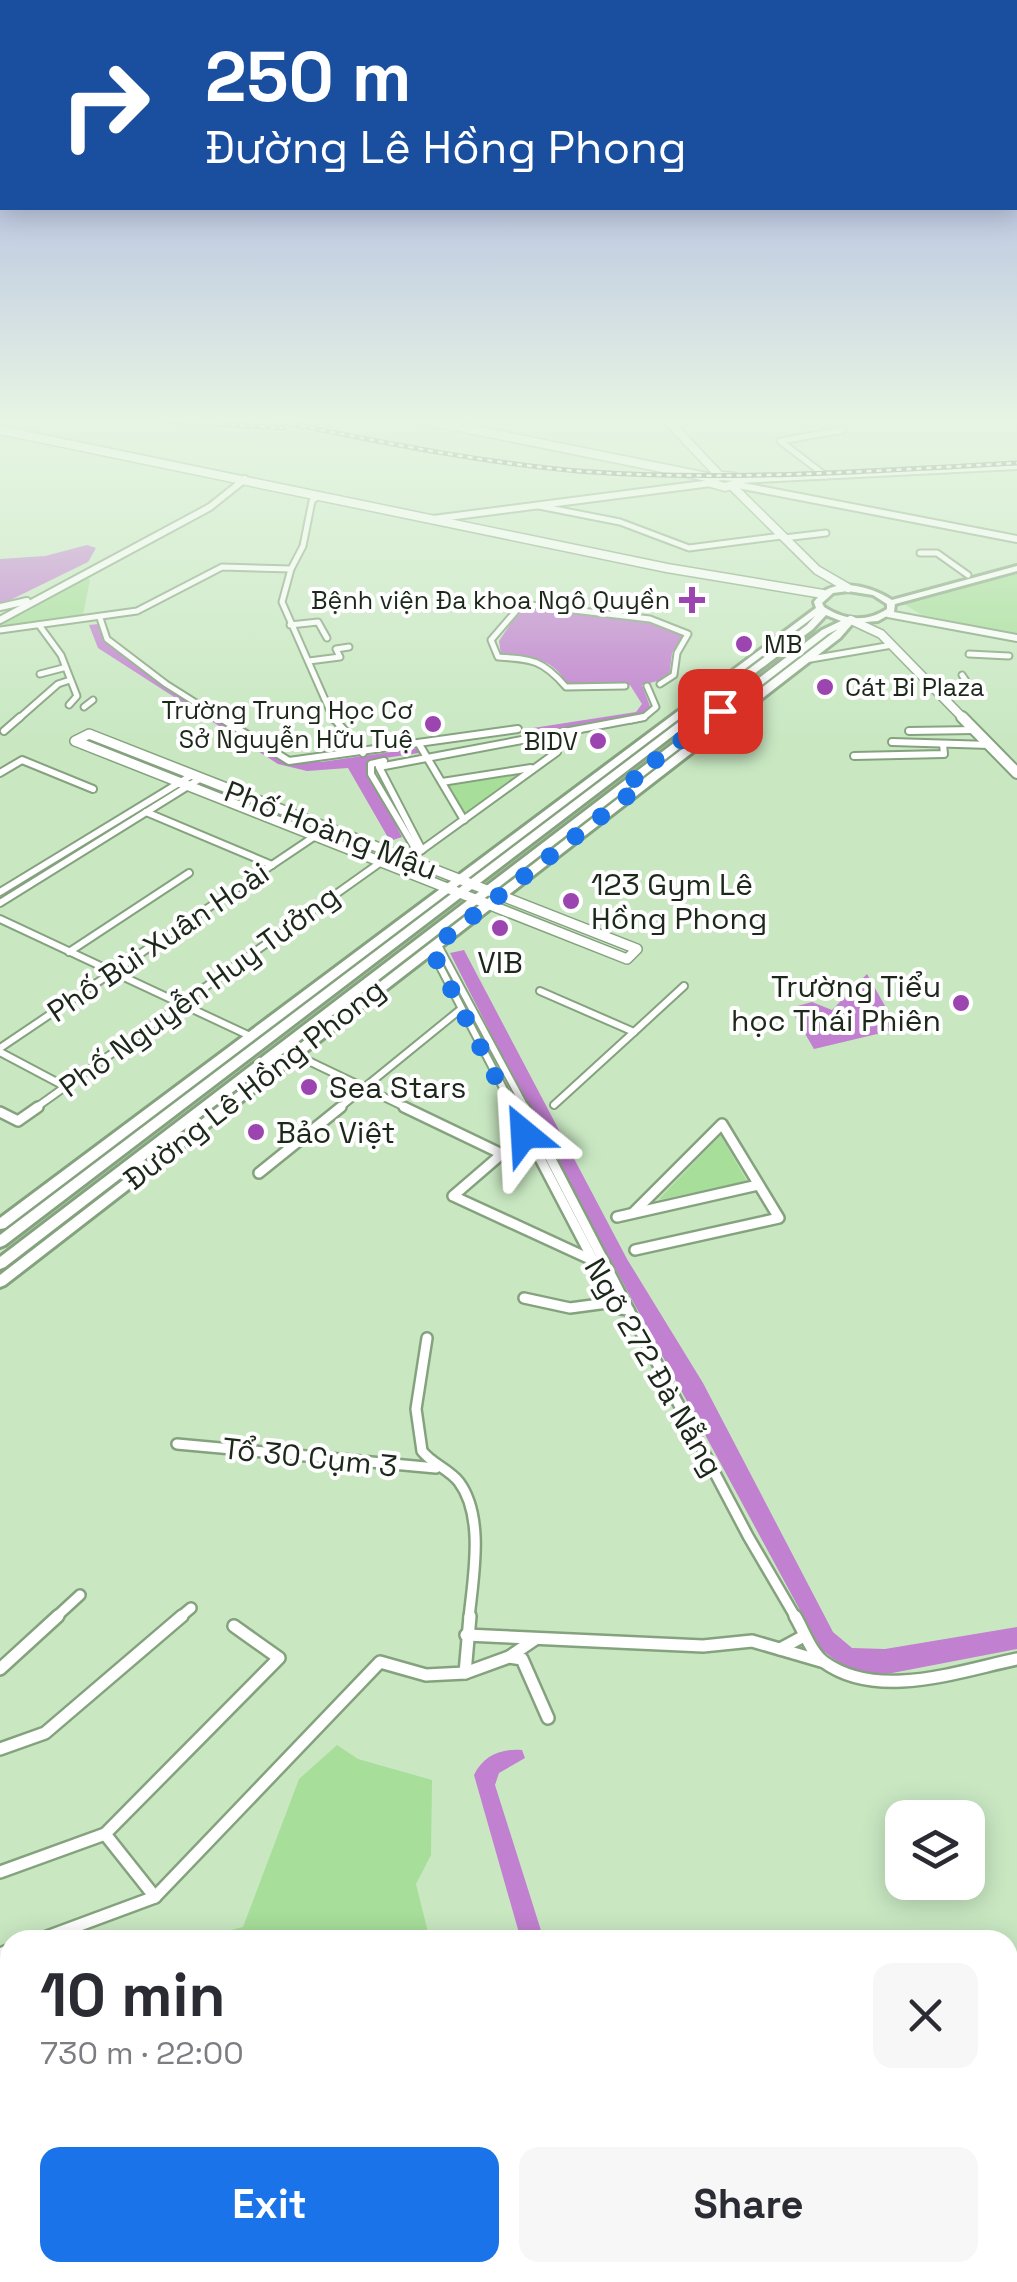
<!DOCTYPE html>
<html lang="en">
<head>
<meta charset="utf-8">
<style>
	:root { --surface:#fff; --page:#f7f7f7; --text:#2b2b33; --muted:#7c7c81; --accent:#1a73e8 }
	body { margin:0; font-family:"Space Grotesk",sans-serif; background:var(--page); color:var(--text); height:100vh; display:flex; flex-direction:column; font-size:38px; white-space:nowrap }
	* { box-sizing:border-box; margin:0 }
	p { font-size:32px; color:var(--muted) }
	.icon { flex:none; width:55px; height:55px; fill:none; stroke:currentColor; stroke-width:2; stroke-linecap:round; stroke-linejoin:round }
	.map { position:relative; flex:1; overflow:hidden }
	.side { position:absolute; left:0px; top:1930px; width:1018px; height:352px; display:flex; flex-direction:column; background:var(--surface); border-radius:30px 30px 0 0; box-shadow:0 5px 25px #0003 }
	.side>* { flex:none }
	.banner { position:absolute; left:0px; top:0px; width:1018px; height:210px; box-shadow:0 5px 25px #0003; background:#1a4fa0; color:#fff; overflow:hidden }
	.fabs { position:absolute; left:885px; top:1800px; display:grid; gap:20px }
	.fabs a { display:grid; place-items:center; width:100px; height:100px; border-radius:20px; background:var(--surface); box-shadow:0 5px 25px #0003; font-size:50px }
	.pin { position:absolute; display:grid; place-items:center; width:85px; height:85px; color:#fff; margin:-42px; border-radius:20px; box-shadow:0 5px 15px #0006 }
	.me { position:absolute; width:110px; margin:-55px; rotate:333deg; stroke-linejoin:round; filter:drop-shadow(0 0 8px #0008) }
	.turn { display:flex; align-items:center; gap:35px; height:210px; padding:0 40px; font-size:45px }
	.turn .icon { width:130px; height:130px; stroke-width:2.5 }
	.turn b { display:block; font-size:70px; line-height:85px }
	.round { display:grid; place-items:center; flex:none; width:105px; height:105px; border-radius:20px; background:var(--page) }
	.headline { display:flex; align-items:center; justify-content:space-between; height:170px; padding:0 40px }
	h1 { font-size:60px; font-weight:700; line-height:75px }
	.primary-button { display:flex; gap:20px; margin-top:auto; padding:20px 40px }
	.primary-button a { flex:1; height:115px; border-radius:20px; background:var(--accent); color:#fff; font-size:40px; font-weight:700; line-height:115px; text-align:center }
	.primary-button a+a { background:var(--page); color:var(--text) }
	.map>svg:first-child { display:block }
	.green { fill:#a7de9a }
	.water { fill:#c180d0 }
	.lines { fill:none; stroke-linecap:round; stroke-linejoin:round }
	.minor-far3-casing { stroke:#85a27e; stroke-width:9 }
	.minor-far2-casing { stroke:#85a27e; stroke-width:10 }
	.minor-far1-casing { stroke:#85a27e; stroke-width:14 }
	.minor-casing { stroke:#85a27e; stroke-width:16 }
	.tertiary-far1-casing { stroke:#85a27e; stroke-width:10 }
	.tertiary-casing { stroke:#85a27e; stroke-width:12 }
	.secondary-far1-casing { stroke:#85a27e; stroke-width:11 }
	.secondary-casing { stroke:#85a27e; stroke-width:14 }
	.primary-casing { stroke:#85a27e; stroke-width:6 }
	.minor-far3 { stroke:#fff; stroke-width:5 }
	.minor-far2 { stroke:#fff; stroke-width:6 }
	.minor-far1 { stroke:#fff; stroke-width:9 }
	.minor { stroke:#fff; stroke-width:11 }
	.tertiary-far1 { stroke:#fff; stroke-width:6 }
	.tertiary { stroke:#fff; stroke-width:9 }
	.secondary-far1 { stroke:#fff; stroke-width:8 }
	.secondary { stroke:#fff; stroke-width:10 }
	.primary { fill:#fff; fill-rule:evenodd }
	.rail-casing { stroke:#4a5c47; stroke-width:5 }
	.rail { stroke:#fff; stroke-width:2.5; stroke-dasharray:5; stroke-linecap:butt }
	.route { stroke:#1a73e8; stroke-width:18; stroke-dasharray:0 32.4 }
	.poi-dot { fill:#9c44b0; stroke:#fff; stroke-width:4 }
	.labels { text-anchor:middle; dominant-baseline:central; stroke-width:8; stroke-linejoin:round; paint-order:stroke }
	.far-poi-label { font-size:25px; fill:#1c281a; stroke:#fff; text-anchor:end }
	.street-label { font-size:30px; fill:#1c281a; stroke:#fff }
	.poi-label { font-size:30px; fill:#1c281a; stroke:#fff; text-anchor:start }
</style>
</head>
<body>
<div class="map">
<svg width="1017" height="2282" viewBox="0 0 1017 2282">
	<rect width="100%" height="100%" fill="#c9e8c2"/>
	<g class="green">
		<path d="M1017,574v61l-95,-20 -18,-11z"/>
		<path d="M86,579h4l-7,36 -4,3 -79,8z"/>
		<path d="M524,771l-59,43 -18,-30z"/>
		<path d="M721,1136l26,45 -89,19 62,-64z"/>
		<path d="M337,1745l21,14 74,21 -1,75 -15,29 14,56h-239l52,-13 56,-148z"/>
		<path d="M10,1986v286h597l3,10h-610v-292z"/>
	</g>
	<g class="water">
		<path d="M87,545l9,3 -8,14 -88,43v-46l45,-3z"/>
		<path d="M531,607l120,13 33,14 -12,19 -3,25 -27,7 9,24 -9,7 -105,19 -4,-7 103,-16 6,-8 -12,-19h-62c-21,-34 -35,-22 -67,-30l-2,-14 20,-30z"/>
		<path d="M98,624l14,23 181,115h28l98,-14v5l-41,6 -12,6 36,72 -12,4 -42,-73 -41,3 -29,-7 -180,-116 -9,-23z"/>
		<path d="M464,950l163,309 76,124 130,249 19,16 33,1 132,-22v22l-130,25c-28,0 -45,-7 -66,-25l-290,-536 -81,-160z"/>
		<path d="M867,974l31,55 -84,20 -24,-41 22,-6 20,8z"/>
		<path d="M522,1750l3,8 -26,15 -4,12 49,155h-23l-47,-165c9,-19 27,-27 48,-25z"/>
	</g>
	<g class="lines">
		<g class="minor-far3-casing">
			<g id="minor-far3">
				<path d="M826,476l-46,-35 63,-11"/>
				<path d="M319,495l-7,6 -9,45 -12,23 -9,33 52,118"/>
				<path d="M539,506l81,16 69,26 93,-12"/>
				<path d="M784,538l42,-5"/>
				<path d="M920,553h17l31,22"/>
				<path d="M100,618l7,21 59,45 57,36"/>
				<path d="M39,625l22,30 16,41 -8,9"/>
				<path d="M290,625l28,-3 9,16"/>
				<path d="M0,630l137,-19 85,-44 69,2"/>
				<path d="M969,654l40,2"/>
				<path d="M805,660l87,-15"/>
				<path d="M309,661l31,-4 -4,-8 13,-2"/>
				<path d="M40,674l23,-6"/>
				<path d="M962,675l11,16"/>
				<path d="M625,686l-59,1c-23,-27 -34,-28 -68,-30l-7,-17 31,-36 128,15 38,15 -11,19 -3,22 -14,9"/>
				<path d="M84,707l9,-7"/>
				<path d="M17,720l41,-36 12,-4"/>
				<path d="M631,720l13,-3 12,-10 -9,-21"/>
			</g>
		</g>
		<g class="minor-far2-casing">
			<g id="minor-far2">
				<path d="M219,717l70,44 229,-32"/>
				<path d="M333,717l30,36"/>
				<path d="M4,731l16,-14"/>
				<path d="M909,731l66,-1"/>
				<path d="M892,742l98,3"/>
				<path d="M419,744l45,76"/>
				<path d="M854,756l90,-2 -1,-10"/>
				<path d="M384,761l-13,3v10l47,79"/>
				<path d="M0,773l22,-13 71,29"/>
				<path d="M442,782l89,-14"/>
				<path d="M146,812l126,53"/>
				<path d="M422,850l-43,-83 265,-50"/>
				<path d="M419,852l138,-100"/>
				<path d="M0,892l192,-117"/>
				<path d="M0,903l201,-125"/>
				<path d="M0,919l250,117"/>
				<path d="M437,944l3,5 -5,8 79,152"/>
				<path d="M440,949l86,160"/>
				<path d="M69,952l120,-79"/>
				<path d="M540,991l94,41 -80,73"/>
				<path d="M634,1032l50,-46"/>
				<path d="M0,1048l315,-212"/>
				<path d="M0,1052l66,35"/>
				<path d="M294,1054l115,55"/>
				<path d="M34,1109l347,-247"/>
				<path d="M338,1109l123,-100"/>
			</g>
		</g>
		<g class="minor-far1-casing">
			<g id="minor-far1">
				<path d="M404,1107l98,47"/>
				<path d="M513,1107l102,195 5,7 9,1 119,226 48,82"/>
				<path d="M524,1107l105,203"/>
				<path d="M0,1112l18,9 20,-14"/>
				<path d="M525,1134l-72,62 139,64"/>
				<path d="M259,1173l82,-66"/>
				<path d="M633,1213l89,-89 57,94 -144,32"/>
				<path d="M617,1217l141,-32"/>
				<path d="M524,1298l46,10 45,-6"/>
				<path d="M427,1338l-11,71 6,42c10,13 27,18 37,31 26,35 14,96 10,136"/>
				<path d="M177,1444l259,24"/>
				<path d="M55,1618l25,-23"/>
				<path d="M179,1618l12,-10"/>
			</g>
		</g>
		<g class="minor-casing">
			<g id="minor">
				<path d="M795,1616c8,13 16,37 29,46 54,39 135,9 193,-3"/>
				<path d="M466,1635l237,11 49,-5 69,20"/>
				<path d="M780,1649l24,-13"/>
				<path d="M509,1657l25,-17"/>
				<path d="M0,1669l58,-53"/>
				<path d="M465,1673l44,-16 13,2 26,59"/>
				<path d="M0,1749l45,-16 137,-117"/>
				<path d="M105,1834l50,63"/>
				<path d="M0,1872l105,-38 174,-176 -45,-32"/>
				<path d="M39,1940l116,-43 225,-235 46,13 39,-2 5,-57"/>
				<path d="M0,1954l10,-4"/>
			</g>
		</g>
		<g class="tertiary-far1-casing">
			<g id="tertiary-far1">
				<path d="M739,480l278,-14"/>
				<path d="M738,485l279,54"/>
				<path d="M433,519l278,-36"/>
				<path d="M0,607l27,-6"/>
				<path d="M888,614l129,24"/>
				<path d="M0,620l210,-113 35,-28"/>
			</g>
		</g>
		<g class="tertiary-casing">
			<path id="tertiary" d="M89,734l548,215 -10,10 -552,-218z"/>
		</g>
		<g class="secondary-far1-casing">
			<g id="secondary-far1">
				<path d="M425,420l287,58"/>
				<path d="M667,420l53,56"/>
				<path d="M0,430l667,138 156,26"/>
				<path d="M720,476l15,1 4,6 -14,4 -14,-4 1,-5z"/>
				<path d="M733,487l84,83 31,18"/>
				<path d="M851,620l30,14 84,86"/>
			</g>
		</g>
		<g class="secondary-casing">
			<path id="secondary" d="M962,717l55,56"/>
		</g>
		<g class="primary-casing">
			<path id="primary" d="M1017,566v5l-122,33 -1,8 -16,9 -25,2 -13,15 -835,647 -5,2v-12l838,-646 -10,5 -823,633 -5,2v-12l822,-627 19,-9 -15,-6 -13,14 -808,616 -5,2v-12l807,-610 8,-9 -810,612 -5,1v-11l816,-610 -2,-6c1,-2 10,-11 12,-12 20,-11 49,-1 66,10zM848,591l25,4 14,9v5c-21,14 -43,11 -63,-2l-2,-4 11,-10z"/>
		</g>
		<use href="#minor-far3" class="minor-far3"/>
		<use href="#minor-far2" class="minor-far2"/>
		<use href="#minor-far1" class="minor-far1"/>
		<use href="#minor" class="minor"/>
		<use href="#tertiary-far1" class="tertiary-far1"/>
		<use href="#tertiary" class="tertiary"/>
		<use href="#secondary-far1" class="secondary-far1"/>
		<use href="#secondary" class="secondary"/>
		<use href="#primary" class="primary"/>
		<g class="rail-casing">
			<g id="rail">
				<path d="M150,420l133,8"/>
				<path d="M271,420c102,20 203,42 307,51 146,11 293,0 439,-8"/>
			</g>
		</g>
		<use href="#rail" class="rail"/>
	</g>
	<linearGradient id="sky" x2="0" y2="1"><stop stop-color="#989fde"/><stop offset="0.57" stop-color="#e7f5e4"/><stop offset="1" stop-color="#e7f5e4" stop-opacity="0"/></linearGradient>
	<rect width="1017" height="739" fill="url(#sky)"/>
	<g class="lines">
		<path class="route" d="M524,1134l-89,-177 5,-8 -3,-5 207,-161 -12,-5 88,-67"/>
	</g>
	<g class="poi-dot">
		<path d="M687 585h10v10h10v10h-10v10h-10v-10h-10v-10h10z"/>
		<circle cx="744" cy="644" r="10"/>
		<circle cx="825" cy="687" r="10"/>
		<circle cx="433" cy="724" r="10"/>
		<circle cx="598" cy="741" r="10"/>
		<circle cx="571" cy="901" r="10"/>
		<circle cx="500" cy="928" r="10"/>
		<circle cx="961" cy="1003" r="10"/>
		<circle cx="309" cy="1087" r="10"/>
		<circle cx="256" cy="1132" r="10"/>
	</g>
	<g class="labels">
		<g class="far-poi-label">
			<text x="670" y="600">Bệnh viện Đa khoa Ngô Quyền</text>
			<text x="764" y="644" text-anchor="start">MB</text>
			<text x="845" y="687" text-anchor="start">Cát Bi Plaza</text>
			<text x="413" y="710">Trường Trung Học Cơ<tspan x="413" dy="29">Sở Nguyễn Hữu Tuệ</tspan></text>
			<text x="578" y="741">BIDV</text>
		</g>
		<g class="street-label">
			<text transform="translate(331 830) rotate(21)">Phố Hoàng Mậu</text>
			<text transform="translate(158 942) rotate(-34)">Phố Bùi Xuân Hoài</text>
			<text transform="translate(199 991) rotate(-36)">Phố Nguyễn Huy Tưởng</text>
			<text transform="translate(254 1084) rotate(-38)">Đường Lê Hồng Phong</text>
			<text transform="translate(654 1367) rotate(60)">Ngõ 272 Đà Nẵng</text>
			<text transform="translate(310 1457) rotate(6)">Tổ 30 Cụm 3</text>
		</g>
		<g class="poi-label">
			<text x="591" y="884">123 Gym Lê<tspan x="591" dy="34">Hồng Phong</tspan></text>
			<text x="500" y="962" text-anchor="middle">VIB</text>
			<text x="941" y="986" text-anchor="end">Trường Tiểu<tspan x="941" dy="34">học Thái Phiên</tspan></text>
			<text x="329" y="1087">Sea Stars</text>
			<text x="276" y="1132">Bảo Việt</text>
		</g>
	</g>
</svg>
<div class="fabs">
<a><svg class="icon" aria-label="layers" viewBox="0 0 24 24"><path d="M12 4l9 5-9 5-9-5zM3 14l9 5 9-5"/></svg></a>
</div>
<div class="pin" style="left:720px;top:711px;background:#d93025"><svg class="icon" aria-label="arrive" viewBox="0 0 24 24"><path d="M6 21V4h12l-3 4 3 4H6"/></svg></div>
<svg class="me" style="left:524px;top:1134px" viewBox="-20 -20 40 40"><path d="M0-17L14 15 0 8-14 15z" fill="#1a73e8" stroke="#fff" stroke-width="4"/></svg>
<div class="banner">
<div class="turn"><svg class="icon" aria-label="right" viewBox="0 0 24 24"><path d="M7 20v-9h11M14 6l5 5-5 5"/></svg><div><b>250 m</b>Đường Lê Hồng Phong</div></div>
</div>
<section class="side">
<div class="headline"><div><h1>10 min</h1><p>730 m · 22:00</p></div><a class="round"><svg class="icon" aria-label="close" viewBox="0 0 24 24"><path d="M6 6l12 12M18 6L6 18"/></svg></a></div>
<div class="primary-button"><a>Exit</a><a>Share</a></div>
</section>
</div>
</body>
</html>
